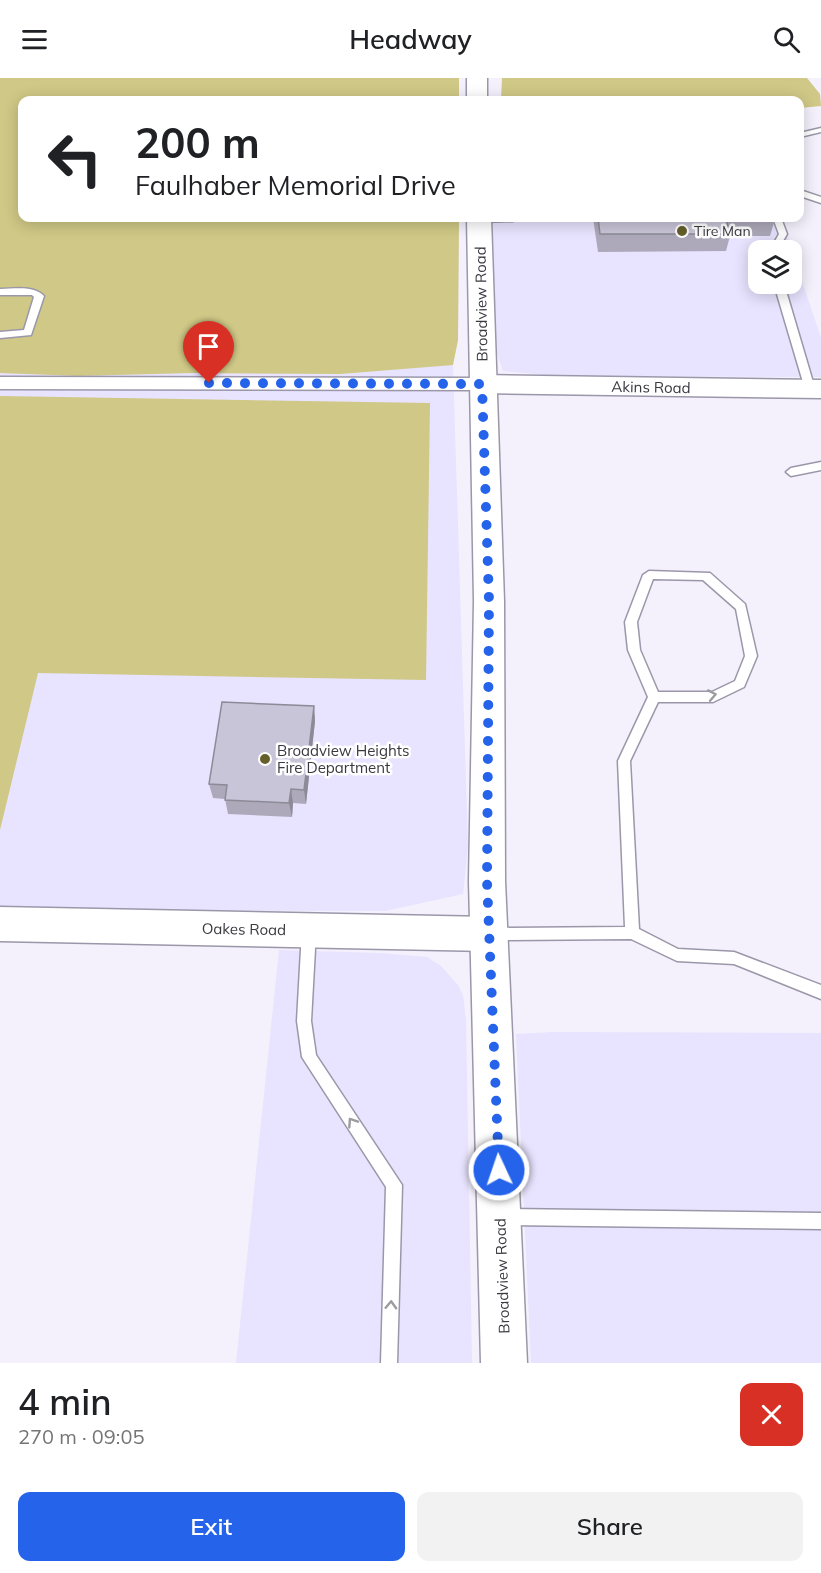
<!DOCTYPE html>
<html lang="en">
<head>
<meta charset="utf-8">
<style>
	:root { --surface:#fff; --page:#f2f2f2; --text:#202124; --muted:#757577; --accent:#2563eb }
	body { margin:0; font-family:Mulish,sans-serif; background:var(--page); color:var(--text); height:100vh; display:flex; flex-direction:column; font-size:22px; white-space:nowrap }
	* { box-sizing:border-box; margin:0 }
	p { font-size:20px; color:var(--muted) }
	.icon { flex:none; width:33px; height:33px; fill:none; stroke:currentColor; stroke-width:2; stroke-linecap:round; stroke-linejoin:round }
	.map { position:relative; height:1285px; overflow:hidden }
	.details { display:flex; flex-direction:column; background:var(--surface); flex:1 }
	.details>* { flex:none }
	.banner { position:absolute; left:18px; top:18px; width:786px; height:126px; border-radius:12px; box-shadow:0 3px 15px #0003; background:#fff; color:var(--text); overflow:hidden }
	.controls { position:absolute; left:748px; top:162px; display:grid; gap:12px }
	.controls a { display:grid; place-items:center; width:54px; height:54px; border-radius:12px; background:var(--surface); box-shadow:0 3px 15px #0003; font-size:30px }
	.pin { position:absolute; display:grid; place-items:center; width:51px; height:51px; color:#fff; margin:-62px -26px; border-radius:50% 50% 50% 0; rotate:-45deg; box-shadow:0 0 6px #0007 }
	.pin .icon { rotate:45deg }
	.me { position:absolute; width:66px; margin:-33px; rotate:357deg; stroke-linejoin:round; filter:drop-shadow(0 0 4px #0008) }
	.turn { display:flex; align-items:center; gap:21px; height:126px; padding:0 18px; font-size:27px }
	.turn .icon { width:78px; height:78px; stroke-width:2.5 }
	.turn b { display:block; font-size:42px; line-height:51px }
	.round { display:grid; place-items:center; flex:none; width:63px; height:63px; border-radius:12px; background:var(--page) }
	.head { display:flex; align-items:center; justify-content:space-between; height:102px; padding:0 18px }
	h1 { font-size:36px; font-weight:600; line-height:45px }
	.cta { display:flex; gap:12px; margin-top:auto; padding:12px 18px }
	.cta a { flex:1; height:69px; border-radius:12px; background:var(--accent); color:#fff; font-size:24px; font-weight:600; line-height:69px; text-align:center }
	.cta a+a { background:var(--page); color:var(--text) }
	header { display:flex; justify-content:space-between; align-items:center; height:78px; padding:0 18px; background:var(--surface); font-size:27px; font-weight:600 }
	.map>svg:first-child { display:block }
	.built { fill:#e8e3fe }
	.green { fill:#cfc886 }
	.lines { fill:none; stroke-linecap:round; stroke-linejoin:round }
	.lane-casing { stroke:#9b97a9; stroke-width:3 }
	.street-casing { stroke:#9b97a9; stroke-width:3 }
	.secondary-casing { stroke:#9b97a9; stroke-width:3 }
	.primary-casing { stroke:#9b97a9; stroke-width:3 }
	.lane { fill:#fff; fill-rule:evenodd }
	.street { fill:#fff; fill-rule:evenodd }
	.secondary { fill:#fff; fill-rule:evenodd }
	.primary { fill:#fff; fill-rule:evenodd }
	.wall { fill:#ada9ba }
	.shaded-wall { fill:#8d8a97 }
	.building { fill:#c9c5d8; stroke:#8d8a97; stroke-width:1.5 }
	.oneway { stroke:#9c9ca0 }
	.route { stroke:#2563eb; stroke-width:10; stroke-dasharray:0 18 }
	.poi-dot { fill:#655f2b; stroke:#fff; stroke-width:2 }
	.labels { text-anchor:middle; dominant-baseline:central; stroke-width:5; stroke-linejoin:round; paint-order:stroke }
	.far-poi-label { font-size:14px; fill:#3a3940; stroke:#fff; text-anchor:start }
	.street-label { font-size:15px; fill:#3a3940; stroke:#fff }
	.poi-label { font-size:15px; fill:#3a3940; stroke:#fff; text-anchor:start }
</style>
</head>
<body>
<header><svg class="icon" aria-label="menu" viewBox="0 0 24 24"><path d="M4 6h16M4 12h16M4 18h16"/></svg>Headway<svg class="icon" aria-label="search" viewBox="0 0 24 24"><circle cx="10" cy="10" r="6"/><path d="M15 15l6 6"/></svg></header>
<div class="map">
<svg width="821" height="1285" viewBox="0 0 821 1285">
	<rect width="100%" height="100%" fill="#f4f1fd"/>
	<g class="built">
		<path d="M0,0h459v22h-437v118h437l-1,122 -5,25 15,482 -5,47 -78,17 -385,-1z"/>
		<path d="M492,140h289l11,32h-33v34h33v-33l29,87v39l-261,-1 -57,-5 -8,-23z"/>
		<path d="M279,872l101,3 47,4 14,9 17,19 5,10 3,25 6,343h-236z"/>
		<path d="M552,954l269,1v330h-290l-15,-329z"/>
	</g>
	<g class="green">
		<path d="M0,0h459v22h-437v118h437l-1,122 -5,25 -113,9 -147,-1 -115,3 -78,-3z"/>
		<path d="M502,0h305l13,16 1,12 -21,2v-8h-299z"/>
		<path d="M0,318l430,7 -4,277 -388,-7 -38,157z"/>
	</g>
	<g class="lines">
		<g class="lane-casing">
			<g id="lane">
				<path d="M821,50v4l-21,5v-4z"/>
				<path d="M800,112l21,7v6l-21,-7z"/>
				<path d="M476,140h41l-4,3 -34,1 -3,-1z"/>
				<path d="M773,140h8l6,16 -9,16h-8l9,-16z"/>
				<path d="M774,206h10l31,105 -2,2 -3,1 -5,-3z"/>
				<path d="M0,211c14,0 33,-4 44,7l-13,39 -31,3v-6l24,-2 10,-33 -2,-2h-32z"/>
				<path d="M821,384v8l-30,6 -5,-4 5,-4z"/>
				<path d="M649,493l61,2 35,31 12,52 -13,31 -31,15h-55l-28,59 9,168 39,20 56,3 87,33v14l-87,-35 -57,-3 -46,-22 -138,1 -5,-2 -2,-4 2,-4 5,-2 132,-1 -7,-166 30,-64 -20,-47 -3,-28 18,-47zM653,501l50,1 33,29 9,47 -10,25 -23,11h-54l-18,-42 -3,-28z"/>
				<path d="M309,847l5,2 2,4 -5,90 5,34 86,130 -5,178h-16l5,-176 -84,-130 -5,-36 5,-90 2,-4z"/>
				<path d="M505,1131l316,4v16l-316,-4 -5,-3 -3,-5 3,-5z"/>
			</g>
		</g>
		<g class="street-casing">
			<path id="street" d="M0,299l482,1 7,1 3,5 -3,5 -7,1 -482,-1z"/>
		</g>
		<g class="secondary-casing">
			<g id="secondary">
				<path d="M482,297l339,5v18l-339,-5 -9,-3 -4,-6 4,-6z"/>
				<path d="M0,829l488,10 13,5 6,12 -6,12 -13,5 -488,-10z"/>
			</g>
		</g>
		<g class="primary-casing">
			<g id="primary">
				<rect x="467" y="0" width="20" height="22"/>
				<path d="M467,140h24l13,383 1,280 22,482h-46l-12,-482 5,-280z"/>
			</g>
		</g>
		<use href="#lane" class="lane"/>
		<use href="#street" class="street"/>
		<use href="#secondary" class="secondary"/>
		<use href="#primary" class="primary"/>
	</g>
	<g class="wall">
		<path d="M593,140h182v1l-5,17h-40l-4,15 -128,1z"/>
		<path d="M314,628l1,15 -9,83 -13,-1 -1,14 -64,-3 -3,-15 -12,-1 -4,-14z"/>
	</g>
	<g class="shaded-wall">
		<path d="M314,628l1,15 -9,83 -2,-14z"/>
		<path d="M291,711l2,14 -1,14 -3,-14z"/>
	</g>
	<g class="building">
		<path d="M598,140h177v1h-49l4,15h-130z"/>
		<path d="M222,624l92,4 -10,84 -13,-1 -2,14 -64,-3 2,-15 -18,-1z"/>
	</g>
	<defs><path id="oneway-chevron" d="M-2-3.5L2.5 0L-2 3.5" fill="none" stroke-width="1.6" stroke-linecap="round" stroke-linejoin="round" transform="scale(1.5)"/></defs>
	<g class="oneway">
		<use href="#oneway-chevron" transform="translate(712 617) rotate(-11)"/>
		<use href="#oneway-chevron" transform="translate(352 1044) rotate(-124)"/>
		<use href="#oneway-chevron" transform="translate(391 1227) rotate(-88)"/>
	</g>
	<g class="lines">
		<path class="route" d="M209,305l273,1 7,217 -2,280 12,289"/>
	</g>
	<g class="poi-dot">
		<circle cx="682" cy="153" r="6"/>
		<circle cx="265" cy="681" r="6"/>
	</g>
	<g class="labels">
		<g class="far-poi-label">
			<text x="694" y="153">Tire Man</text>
		</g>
		<g class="street-label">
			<text transform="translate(481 226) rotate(-91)">Broadview Road</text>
			<text transform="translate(651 309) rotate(1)">Akins Road</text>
			<text transform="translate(244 851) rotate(1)">Oakes Road</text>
			<text transform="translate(502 1198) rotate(-92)">Broadview Road</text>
		</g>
		<g class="poi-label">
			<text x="277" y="672">Broadview Heights<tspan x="277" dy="17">Fire Department</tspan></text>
		</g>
	</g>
</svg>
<div class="controls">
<a><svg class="icon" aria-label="layers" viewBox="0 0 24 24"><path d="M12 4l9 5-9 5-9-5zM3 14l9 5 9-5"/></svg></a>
</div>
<div class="pin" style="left:209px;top:305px;background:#d93025"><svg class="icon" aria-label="arrive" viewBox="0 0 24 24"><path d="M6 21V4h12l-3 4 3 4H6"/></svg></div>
<svg class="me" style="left:499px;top:1092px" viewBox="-20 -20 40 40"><circle r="17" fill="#2563eb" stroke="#fff" stroke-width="3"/><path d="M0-11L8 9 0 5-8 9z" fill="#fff"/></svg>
<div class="banner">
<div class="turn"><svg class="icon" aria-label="left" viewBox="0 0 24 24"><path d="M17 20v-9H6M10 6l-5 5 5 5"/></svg><div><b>200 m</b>Faulhaber Memorial Drive</div></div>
</div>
</div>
<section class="details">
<div class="head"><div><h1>4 min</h1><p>270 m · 09:05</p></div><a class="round" style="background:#d93025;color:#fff"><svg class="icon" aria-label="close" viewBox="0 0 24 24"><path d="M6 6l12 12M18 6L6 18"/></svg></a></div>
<div class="cta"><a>Exit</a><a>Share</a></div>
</section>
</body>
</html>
